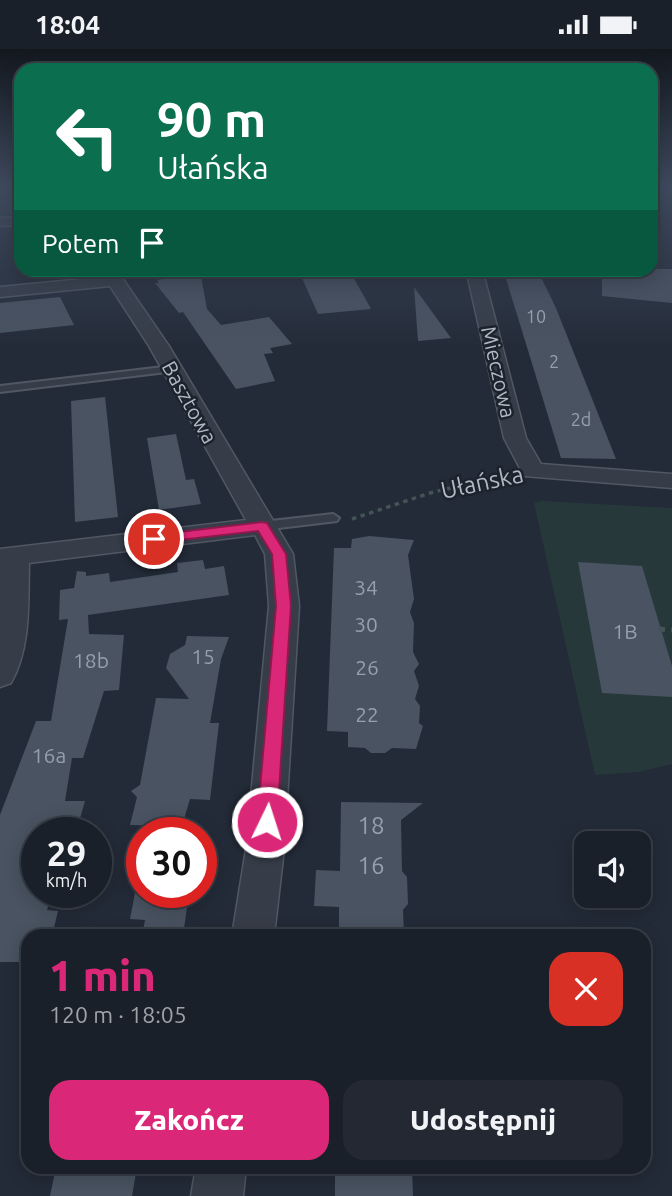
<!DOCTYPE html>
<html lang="pl">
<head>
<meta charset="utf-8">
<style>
	:root { --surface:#1a202a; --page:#232832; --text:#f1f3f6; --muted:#9fa3a8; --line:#383e47; --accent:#db2777 }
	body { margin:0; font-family:Ubuntu,sans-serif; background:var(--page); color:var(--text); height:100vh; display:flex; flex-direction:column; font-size:26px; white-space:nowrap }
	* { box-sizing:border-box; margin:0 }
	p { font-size:23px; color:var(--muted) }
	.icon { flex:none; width:38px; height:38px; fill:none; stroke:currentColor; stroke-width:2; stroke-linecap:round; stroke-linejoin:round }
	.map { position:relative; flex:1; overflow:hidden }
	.details { position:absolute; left:21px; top:880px; width:630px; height:245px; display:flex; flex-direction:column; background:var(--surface); border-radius:21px; box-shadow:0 4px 18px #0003,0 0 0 2px var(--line) }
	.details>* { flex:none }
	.top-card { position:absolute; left:14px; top:14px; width:644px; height:214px; border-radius:21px; box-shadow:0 4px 18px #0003,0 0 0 2px var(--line); background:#0b6e4f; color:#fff; overflow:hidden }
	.fabs { position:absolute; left:574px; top:782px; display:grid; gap:14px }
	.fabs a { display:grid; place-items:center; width:77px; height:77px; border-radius:14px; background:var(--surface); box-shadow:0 4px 18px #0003,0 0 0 2px var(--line); font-size:35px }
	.speed { position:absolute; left:21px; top:768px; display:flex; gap:14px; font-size:35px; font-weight:700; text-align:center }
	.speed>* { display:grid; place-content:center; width:91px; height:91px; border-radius:50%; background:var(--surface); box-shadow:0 4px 18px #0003,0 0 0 2px var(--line); line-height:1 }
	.speed small { font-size:18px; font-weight:400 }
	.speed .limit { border:10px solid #d22; background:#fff; color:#111 }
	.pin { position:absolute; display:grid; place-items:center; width:60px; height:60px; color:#fff; margin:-30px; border:4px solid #fff; border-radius:50%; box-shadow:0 2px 7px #0007 }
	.me { position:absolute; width:77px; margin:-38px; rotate:4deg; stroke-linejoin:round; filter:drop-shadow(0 0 5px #0008) }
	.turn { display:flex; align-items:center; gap:24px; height:147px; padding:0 28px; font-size:32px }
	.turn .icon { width:91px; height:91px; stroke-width:2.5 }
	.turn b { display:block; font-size:49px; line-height:60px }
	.then { display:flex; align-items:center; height:66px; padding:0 28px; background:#0003; gap:14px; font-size:26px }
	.round { display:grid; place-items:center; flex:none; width:74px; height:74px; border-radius:21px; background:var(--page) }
	.headline { display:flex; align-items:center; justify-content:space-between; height:119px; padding:0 28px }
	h1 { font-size:42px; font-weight:800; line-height:52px; color:var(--accent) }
	.button { display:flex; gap:14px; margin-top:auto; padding:14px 28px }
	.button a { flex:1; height:80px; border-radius:21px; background:var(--accent); color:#fff; font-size:28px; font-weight:800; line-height:80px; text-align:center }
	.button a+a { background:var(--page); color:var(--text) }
	.status { display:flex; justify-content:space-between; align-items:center; height:49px; padding:0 35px; background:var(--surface); direction:ltr }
	.status svg { height:19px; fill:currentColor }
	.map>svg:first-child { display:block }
	.green { fill:#26383a }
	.building { fill:#495361 }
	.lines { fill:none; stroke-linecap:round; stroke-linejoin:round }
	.service-casing { stroke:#515863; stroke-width:4 }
	.minor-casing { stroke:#515863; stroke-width:3 }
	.path-far1 { stroke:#435356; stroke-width:3.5; stroke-dasharray:4.5 4.5; stroke-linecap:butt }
	.path { stroke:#435356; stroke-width:5; stroke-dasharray:6 6; stroke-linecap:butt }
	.service { fill:#363d48; fill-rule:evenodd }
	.minor { fill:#363d48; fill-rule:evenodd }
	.route { fill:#db2777; stroke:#8e194d; stroke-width:2 }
	.labels { text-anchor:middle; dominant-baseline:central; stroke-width:5; stroke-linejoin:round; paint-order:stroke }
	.far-number-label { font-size:18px; fill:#979fab }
	.far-street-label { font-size:21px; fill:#b1b8c4; stroke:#1c232d }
	.number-label { font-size:21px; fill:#979fab }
	.street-label { font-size:24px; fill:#b1b8c4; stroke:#1c232d }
	.near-number-label { font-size:24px; fill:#979fab }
</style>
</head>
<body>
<div class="status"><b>18:04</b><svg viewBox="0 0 49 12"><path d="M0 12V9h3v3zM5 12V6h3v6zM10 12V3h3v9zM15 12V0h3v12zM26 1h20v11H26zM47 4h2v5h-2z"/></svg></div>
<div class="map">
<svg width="672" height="1147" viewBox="0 0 672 1147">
	<rect width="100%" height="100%" fill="#232b38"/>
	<g class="green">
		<path d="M0,139h21v26l-21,2z"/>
		<path d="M541,452l131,7v256l-34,8 -43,3 -61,-272z"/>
	</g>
	<g class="building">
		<path d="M503,220h34l19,39 60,151 -55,-1z"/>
		<path d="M602,220h70v34l-70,-7z"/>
		<path d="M351,224l20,36 -53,5 -16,-36z"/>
		<path d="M188,226l2,3 11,-2 6,33 14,16 48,-8 23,27 -22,4 3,5 -9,1 11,27 -39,8 -53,-77 -4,1 -24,-30h4l-2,-3z"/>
		<path d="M414,238l37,51 -33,3z"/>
		<path d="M60,248l14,28 -74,8v-30z"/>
		<path d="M105,348l13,120 -43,5 -4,-121z"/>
		<path d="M176,385l10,46 8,-1 7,25 -42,6 -12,-72z"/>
		<path d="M369,487l45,4 -6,15 6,44 -4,13 4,11 -1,29 6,12 -5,7 5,15 -4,13 5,7 -1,17 4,3 -7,23 -24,-1 -7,5h-14l-6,-5 -17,-1v-15l-21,-1 7,-183h17l1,-9z"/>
		<path d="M203,511l2,9 19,-3 5,29 -141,20 1,19 35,1 -5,55 -15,1 -21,67h-11l-7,43h20l-9,32h-39v60h11l3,4 -4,13 11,1 -6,25h-24v26h-28v-147l36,-94h15l17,-102 -9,1 1,-30 14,-2 3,-17 9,1v4l23,-3 1,9 68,-10 -1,-9z"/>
		<path d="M578,513l64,4 30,100v31l-70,-4z"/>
		<path d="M187,587l42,1 -8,22 -11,64h9l-9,77 -20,-1 -8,27 -52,-1 7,-28 -6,-6 9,-6 16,-87 33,1 -23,-31 4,-14 15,-9z"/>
		<path d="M341,753l82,1 -22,17 1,51 5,6 1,27 -5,6 1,26h-65v-29l-25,-1 2,-36 24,1z"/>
		<path d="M135,844h48l4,14 -4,29h-41l3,-16 -15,-1z"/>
		<path d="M56,1118h81l-5,29h-82z"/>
		<path d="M335,1118h77l1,29h-78z"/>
	</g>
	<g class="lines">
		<g class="service-casing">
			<g id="service">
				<path d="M172,317l3,1v4l-175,21v-6z"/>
				<path d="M333,465l6,4 -2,3 -75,9 -6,-4 6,-4z"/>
			</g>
		</g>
		<g class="minor-casing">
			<g id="minor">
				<path d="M21,168v8l-21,1v-8z"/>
				<path d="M99,220h17l53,77 124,208 6,52 -15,243 -10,87h-42l14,-87 23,-243 -4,-52 -10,-19 -226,28c-1,40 2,85 -18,120l-11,4v-138l246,-29 -97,-174 -39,-60 -110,11v-10l104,-10z"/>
				<path d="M466,220h16l44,169 15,26 131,10v14l-148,-12 -20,-38z"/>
				<path d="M196,1118h50l-3,29h-52z"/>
			</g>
		</g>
		<g class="path-far1">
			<path d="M352,470l78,-26 78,-19"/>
			<path d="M659,580l8,1"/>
		</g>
		<path class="path" d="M659,580l13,1"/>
		<use href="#service" class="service"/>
		<use href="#minor" class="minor"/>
	</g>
	<linearGradient id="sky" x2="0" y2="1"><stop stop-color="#13181f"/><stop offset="0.46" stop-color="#3f4a5e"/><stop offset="1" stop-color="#3f4a5e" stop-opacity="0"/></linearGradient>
	<rect width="672" height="299" fill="url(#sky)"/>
	<path class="route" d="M262,473l5,1 19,31 5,52 -14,216 -3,6 -7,2 -7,-2 -3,-6 19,-216 -4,-52 -14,-23 -104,12 -7,-4 7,-4z"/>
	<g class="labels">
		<g class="far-number-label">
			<text x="536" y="267">10</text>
			<text x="554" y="312">2</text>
			<text x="581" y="370">2d</text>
		</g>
		<g class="far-street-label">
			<text transform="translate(499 323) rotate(77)">Mieczowa</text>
			<text transform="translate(190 353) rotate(61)">Basztowa</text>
		</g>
		<g class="number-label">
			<text x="366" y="538">34</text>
			<text x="366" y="575">30</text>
			<text x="625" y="582">1B</text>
			<text x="203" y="607">15</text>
			<text x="91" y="611">18b</text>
			<text x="367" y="618">26</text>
			<text x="367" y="665">22</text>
			<text x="49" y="706">16a</text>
		</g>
		<g class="street-label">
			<text transform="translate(482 433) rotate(-12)">Ułańska</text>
		</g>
		<g class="near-number-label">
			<text x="371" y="776">18</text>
			<text x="371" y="816">16</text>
		</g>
	</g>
</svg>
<div class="fabs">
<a><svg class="icon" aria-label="sound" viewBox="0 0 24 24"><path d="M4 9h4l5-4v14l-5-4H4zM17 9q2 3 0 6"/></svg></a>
</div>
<div class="speed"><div>29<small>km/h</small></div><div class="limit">30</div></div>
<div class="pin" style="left:154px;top:490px;background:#d93025"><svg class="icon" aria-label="arrive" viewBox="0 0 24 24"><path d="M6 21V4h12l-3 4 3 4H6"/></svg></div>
<svg class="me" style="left:267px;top:773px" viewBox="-20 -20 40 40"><circle r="17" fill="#db2777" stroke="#fff" stroke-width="3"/><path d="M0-11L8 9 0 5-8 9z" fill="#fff"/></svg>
<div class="top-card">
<div class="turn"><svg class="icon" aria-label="left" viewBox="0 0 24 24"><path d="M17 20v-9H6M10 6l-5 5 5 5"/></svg><div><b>90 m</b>Ułańska</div></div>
<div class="then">Potem<svg class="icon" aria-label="arrive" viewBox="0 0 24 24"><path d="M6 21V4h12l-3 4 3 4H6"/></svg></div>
</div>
<section class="details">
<div class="headline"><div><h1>1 min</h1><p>120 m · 18:05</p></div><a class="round" style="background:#d93025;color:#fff"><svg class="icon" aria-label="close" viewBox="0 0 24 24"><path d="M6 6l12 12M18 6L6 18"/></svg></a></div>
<div class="button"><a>Zakończ</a><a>Udostępnij</a></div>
</section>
</div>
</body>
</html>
